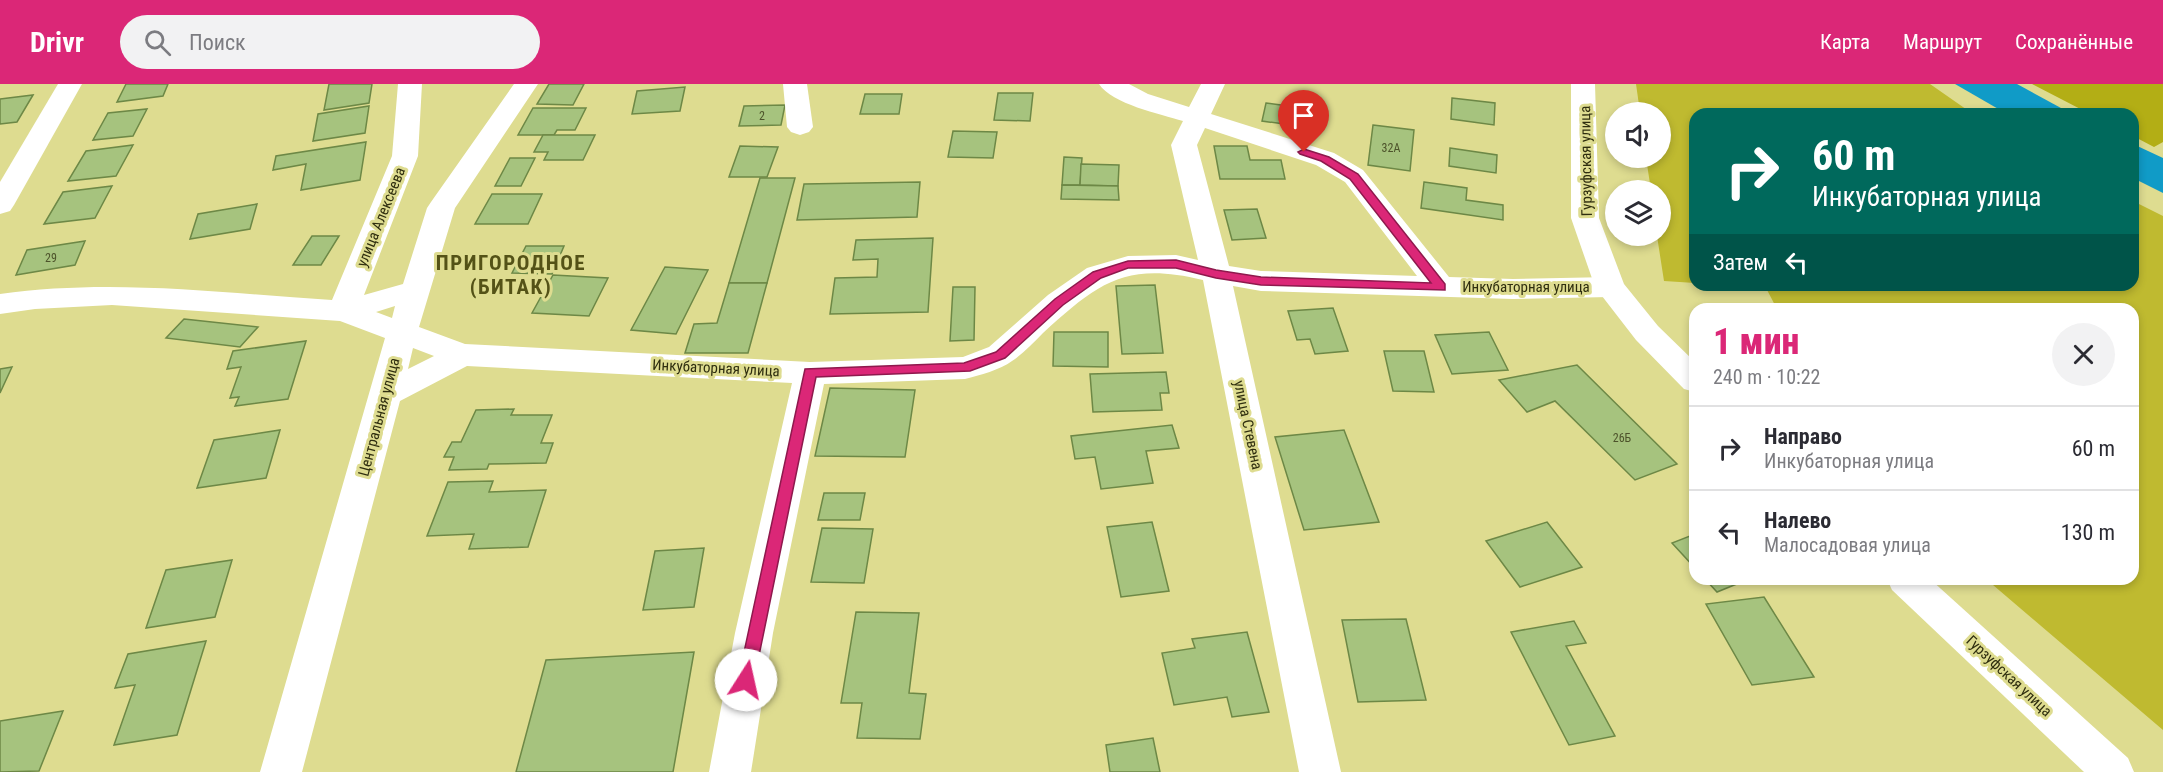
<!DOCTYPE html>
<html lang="ru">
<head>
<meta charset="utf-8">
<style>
	:root { --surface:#fff; --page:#f2f2f3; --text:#2b2b33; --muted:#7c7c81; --line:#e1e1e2; --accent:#db2777 }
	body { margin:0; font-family:"Roboto Condensed",sans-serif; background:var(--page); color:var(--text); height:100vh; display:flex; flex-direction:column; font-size:22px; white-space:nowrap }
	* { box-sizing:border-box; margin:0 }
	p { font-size:20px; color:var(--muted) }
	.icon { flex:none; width:33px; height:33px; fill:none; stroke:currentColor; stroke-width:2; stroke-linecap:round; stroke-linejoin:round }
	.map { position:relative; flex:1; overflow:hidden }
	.details { position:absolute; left:1689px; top:219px; width:450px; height:282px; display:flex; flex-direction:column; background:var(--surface); border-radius:18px; box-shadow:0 3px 9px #0003 }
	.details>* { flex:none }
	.banner { position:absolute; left:1689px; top:24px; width:450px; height:183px; border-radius:18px; box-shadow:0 3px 9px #0003; background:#00695c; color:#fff; overflow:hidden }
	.controls { position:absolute; left:1605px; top:18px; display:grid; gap:12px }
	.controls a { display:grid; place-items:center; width:66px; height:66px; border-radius:50%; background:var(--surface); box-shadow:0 3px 9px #0003; font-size:30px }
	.pin { position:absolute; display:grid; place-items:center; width:51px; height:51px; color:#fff; margin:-62px -26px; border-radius:50% 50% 50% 0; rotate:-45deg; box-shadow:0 0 6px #0007 }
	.pin .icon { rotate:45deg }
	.me { position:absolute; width:66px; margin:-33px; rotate:10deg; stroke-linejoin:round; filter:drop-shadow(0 0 4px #0008) }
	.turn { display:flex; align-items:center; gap:21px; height:126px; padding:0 24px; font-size:27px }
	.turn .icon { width:78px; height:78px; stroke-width:2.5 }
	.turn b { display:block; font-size:42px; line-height:51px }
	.then { display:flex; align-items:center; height:57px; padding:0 24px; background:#0003; gap:12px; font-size:22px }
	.round { display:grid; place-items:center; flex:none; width:63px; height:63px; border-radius:32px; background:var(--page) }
	.head { display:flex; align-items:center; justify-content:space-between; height:102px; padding:0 24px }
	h1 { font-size:36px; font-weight:800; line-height:45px; color:var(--accent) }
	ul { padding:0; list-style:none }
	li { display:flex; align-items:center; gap:18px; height:84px; padding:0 24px; border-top:2px solid var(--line) }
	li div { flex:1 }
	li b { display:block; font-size:22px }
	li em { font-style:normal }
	header { display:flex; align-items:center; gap:36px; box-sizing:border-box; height:84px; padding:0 30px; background:var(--accent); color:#fff }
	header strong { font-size:28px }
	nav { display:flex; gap:33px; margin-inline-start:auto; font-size:21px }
	.search { width:420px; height:54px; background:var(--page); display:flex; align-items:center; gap:15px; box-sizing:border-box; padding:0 21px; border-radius:33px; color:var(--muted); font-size:22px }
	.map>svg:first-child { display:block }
	.green { fill:#bfba30 }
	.forest { fill:#b3ae15 }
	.water { fill:#109bc7 }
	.building { fill:#a6c37e; stroke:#6d8846; stroke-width:1.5 }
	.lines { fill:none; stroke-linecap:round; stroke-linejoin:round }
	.minor { fill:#fff; fill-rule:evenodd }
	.major { fill:#fff; fill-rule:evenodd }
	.route { fill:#db2777; stroke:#8e194d; stroke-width:1.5 }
	.labels { text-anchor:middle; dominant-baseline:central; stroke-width:6; stroke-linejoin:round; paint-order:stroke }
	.number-label { font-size:12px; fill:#4d532b }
	.street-label { font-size:15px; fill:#2f2e0f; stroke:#dedc90 }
	.district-label { font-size:21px; font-weight:bold; letter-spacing:1.5px; fill:#545217; stroke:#dedc90 }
</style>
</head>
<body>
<header>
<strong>Drivr</strong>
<div class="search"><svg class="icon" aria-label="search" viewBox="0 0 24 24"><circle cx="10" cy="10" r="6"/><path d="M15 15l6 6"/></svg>Поиск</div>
<nav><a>Карта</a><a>Маршрут</a><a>Сохранённые</a></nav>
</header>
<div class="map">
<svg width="2163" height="688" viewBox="0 0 2163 688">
	<rect width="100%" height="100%" fill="#dedc90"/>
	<g class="green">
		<path d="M1636,0h294l43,30h-278v169l-31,-2 -7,-45h3v-46h-9l-5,-32h14v-46h-20z"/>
		<path d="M2133,117l30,15v514l-177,-151h147v-270h-356l-11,-21 -39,-3h406z"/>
	</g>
	<path class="forest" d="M2032,0h131v58l-9,5 -21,-11v-22h-43z"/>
	<g class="water">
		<path d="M1955,0h62l55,30h-65z"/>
		<path d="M2133,60l30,14v35l-30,-15z"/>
	</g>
	<g class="building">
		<path d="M126,0h42l-5,12 -46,6z"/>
		<path d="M329,0h43l-3,19 -45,7z"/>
		<path d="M549,0h35l-11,21 -36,-1z"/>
		<path d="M685,3l-5,24 -48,3 5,-23z"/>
		<path d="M998,9h35l-3,28 -36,-1z"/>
		<path d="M865,10h37l-3,20h-39z"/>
		<path d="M33,11l-16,27 -17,2v-25z"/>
		<path d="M1452,14l43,5 -1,22 -43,-6z"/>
		<path d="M1266,19l36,5 -4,18 -36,-5z"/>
		<path d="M785,21l-4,20 -42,1 5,-20z"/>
		<path d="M369,22l-4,27 -52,8 5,-27z"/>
		<path d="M533,24h53l-11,22h-18l-3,5h-36z"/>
		<path d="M147,25l-14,27 -40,4 15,-27z"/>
		<path d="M1373,41l41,5 -4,41 -42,-6z"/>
		<path d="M953,47l44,1 -4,26 -45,-1z"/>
		<path d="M543,51h52l-12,25h-39l4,-8h-14z"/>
		<path d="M366,58l-6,38 -59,10 5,-26 -33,6 3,-14z"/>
		<path d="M133,61l-17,31 -48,5 18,-30z"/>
		<path d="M740,62l38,1 -11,30h-38z"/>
		<path d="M1214,62h33l3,14h31l4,19h-65z"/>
		<path d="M1450,64l47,7 -1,18 -47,-7z"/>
		<path d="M1064,73l18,1 -2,27h-18z"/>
		<path d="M510,74h25l-14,28h-26z"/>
		<path d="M1081,80l38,1 -1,21 -38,-1z"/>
		<path d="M760,94h35l-28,105h-38z"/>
		<path d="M920,98l-3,35 -120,3 7,-36z"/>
		<path d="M1424,98l43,6 -1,12 37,5v15l-82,-12z"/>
		<path d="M1062,101l56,1 1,14 -58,-1z"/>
		<path d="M112,102l-17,32 -51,6 19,-32z"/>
		<path d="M492,110h50l-14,30h-53z"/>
		<path d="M257,120l-7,25 -60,10 8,-25z"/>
		<path d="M1257,125l9,29 -34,2 -8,-30z"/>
		<path d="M312,152h27l-18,29h-28z"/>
		<path d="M933,154l-5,74 -98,2 5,-36 42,-1 1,-18 -25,1 3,-20z"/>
		<path d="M85,157l-10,24 -59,10 11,-25z"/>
		<path d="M526,162h38l-12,28 -40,-1z"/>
		<path d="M665,183l43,3 -32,64 -45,-4z"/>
		<path d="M553,191l55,3 -19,38 -57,-3z"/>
		<path d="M729,199h38l-19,70h-63l9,-29 23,-1z"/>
		<path d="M1155,201l8,68 -41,1 -6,-68z"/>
		<path d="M953,203h22l-1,53 -24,1z"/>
		<path d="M1333,224l15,43 -33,3 -5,-15 -13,1 -9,-29z"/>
		<path d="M184,235l74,8 -18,20 -74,-9z"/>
		<path d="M1054,248h54v35l-55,-1z"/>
		<path d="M1489,248l19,38 -56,4 -17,-39z"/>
		<path d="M306,257l-18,58 -53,7 4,-9 -9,1 11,-31 -14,2 6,-18z"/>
		<path d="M1384,267h40l10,41 -41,-1z"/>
		<path d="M1577,281l100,99 -42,16 -80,-79 -28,11 -28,-32z"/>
		<path d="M12,283l-12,26v-24z"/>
		<path d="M1166,288l3,21h-9l2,17 -69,2 -3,-38z"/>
		<path d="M830,304l85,2 -10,67 -90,-1z"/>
		<path d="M514,325l-3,6h41l-11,28h12l-7,20 -57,1 -2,5 -38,1 5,-13h-10l8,-15h9l15,-32z"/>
		<path d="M1172,341l7,23 -33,3 7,32 -52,6 -6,-32 -20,2 -4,-23z"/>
		<path d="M280,346l-14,48 -69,10 17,-48z"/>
		<path d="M1344,346l35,92 -75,8 -29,-93z"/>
		<path d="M493,397l-4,11 57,-2 -18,57 -59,2 5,-15 -47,2 21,-54z"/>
		<path d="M824,409h41l-5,27h-42z"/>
		<path d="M1152,438l17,69 -48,6 -14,-70z"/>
		<path d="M1547,438l35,45 -62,20 -34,-46z"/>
		<path d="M822,444l51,1 -9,54 -53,-1z"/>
		<path d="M1695,450v34l-23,-25z"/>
		<path d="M704,464l-10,59 -51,3 12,-59z"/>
		<path d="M232,476l-17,57 -69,11 20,-58z"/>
		<path d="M1705,495h44l-32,13z"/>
		<path d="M1764,513l50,80 -62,8 -46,-81z"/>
		<path d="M856,528l63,1 -10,80 17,1 -6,45 -63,-1 5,-35h-21z"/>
		<path d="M1406,535l20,81 -68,2 -16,-82z"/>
		<path d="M1574,537l12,22 -20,3 49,90 -46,9 -58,-113z"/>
		<path d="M1247,548l22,80 -37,5 -5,-20 -53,8 -12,-52 33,-5 -3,-9z"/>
		<path d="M206,557l-29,94 -63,10 21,-60 -20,3 13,-34z"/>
		<path d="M694,568l-21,120h-157l30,-112z"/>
		<path d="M63,627l-24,60 -39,1v-51z"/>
		<path d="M1153,654l7,34h-50l-4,-27z"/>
	</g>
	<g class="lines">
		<g class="minor">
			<path d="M58,0h24l-68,121 -4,6 -10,3v-32z"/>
			<path d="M398,0h24l-4,72 -54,139 39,-11 24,-76 4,-6 83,-118h24l-83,124 -36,119 46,17 345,18 153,-5 26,-10 59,-52 39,-27 41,-12 48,-1 22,5 -27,-115 12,-24c-23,-7 -71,-17 -84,-37h30l19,10 41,13 12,-23h24l-14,30 123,39 29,17 86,107 64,2 97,-2 10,3 5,7 -5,7 -10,3 -97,2 -252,-8 -28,-5 108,486h-42l-96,-492c-78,-19 -105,3 -160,53 -10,10 -20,21 -31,28 -12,9 -32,14 -47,18l-141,5 -51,249 -22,139h-42l26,-139 57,-250 -325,-17 -67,35 -98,371h-42l125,-434 -45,-17 -228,-16 -77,4 -35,5v-20c111,-16 222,-1 332,6l60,-144zM1205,44l111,37 29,17 72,94 -156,-5 -32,-5 -32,-121zM395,222l-3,12 -16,-6zM413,264l21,8 -26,13z"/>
			<path d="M783,0h24l6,43 -4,5 -9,3 -9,-3 -4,-5z"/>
		</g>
		<g class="major">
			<path d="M1571,0h24l4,134 25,66 34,42 37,36v30l-11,-3 -48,-49 -41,-53 -24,-69z"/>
			<path d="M1887,495h43l198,179 6,14h-50l-192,-182z"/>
		</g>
	</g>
	<path class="route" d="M1304,65l25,8 29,17 87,110v6l-184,-5 -45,-7 -40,-10h-48l-27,10 -38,27 -58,53 -35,13 -154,6 -62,303 -2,5 -6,2 -5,-2 -3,-5 67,-311 159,-6 32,-11 59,-53 38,-27 35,-11 48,-1 40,10 45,7 170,6 -81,-104 -29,-18 -21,-7 -2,-2z"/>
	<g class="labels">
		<g class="number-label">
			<text x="762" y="32">2</text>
			<text x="1391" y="64">32А</text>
			<text x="51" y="174">29</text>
			<text x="1622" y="354">26Б</text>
		</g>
		<g class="street-label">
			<text transform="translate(1586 77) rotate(-91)">Гурзуфская улица</text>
			<text transform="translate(381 133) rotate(-68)">улица Алексеева</text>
			<text x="1526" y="203">Инкубаторная улица</text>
			<text transform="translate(716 284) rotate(3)">Инкубаторная улица</text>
			<text transform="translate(379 333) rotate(-75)">Центральная улица</text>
			<text transform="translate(1248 341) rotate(78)">улица Стевена</text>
			<text transform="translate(2009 592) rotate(43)">Гурзуфская улица</text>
		</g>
		<g class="district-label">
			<text x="511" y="179">ПРИГОРОДНОЕ<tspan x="511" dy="24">(БИТАК)</tspan></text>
		</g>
	</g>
</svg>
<div class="controls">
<a><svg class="icon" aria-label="sound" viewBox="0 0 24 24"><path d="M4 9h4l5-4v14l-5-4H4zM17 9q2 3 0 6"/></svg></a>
<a><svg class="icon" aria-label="layers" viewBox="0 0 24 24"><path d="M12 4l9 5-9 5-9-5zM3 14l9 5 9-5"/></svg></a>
</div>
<div class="pin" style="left:1304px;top:68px;background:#d93025"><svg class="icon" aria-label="arrive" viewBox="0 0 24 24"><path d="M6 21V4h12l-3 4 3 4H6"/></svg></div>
<svg class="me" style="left:746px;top:596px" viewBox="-20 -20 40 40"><circle r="19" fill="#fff"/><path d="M0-13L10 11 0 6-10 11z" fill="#db2777"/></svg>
<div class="banner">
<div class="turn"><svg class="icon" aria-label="right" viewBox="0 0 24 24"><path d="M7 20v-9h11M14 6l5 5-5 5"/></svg><div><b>60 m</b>Инкубаторная улица</div></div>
<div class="then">Затем<svg class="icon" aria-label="left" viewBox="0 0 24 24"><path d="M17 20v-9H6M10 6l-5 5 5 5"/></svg></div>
</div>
<section class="details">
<div class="head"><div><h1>1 мин</h1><p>240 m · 10:22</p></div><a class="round"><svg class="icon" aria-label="close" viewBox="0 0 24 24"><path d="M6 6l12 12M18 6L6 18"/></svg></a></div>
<ul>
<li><svg class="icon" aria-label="right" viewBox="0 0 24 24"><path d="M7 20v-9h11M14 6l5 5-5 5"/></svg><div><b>Направо</b><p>Инкубаторная улица</p></div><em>60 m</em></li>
<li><svg class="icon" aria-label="left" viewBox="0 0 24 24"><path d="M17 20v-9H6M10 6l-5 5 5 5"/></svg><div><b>Налево</b><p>Малосадовая улица</p></div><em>130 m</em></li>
</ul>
</section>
</div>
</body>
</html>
